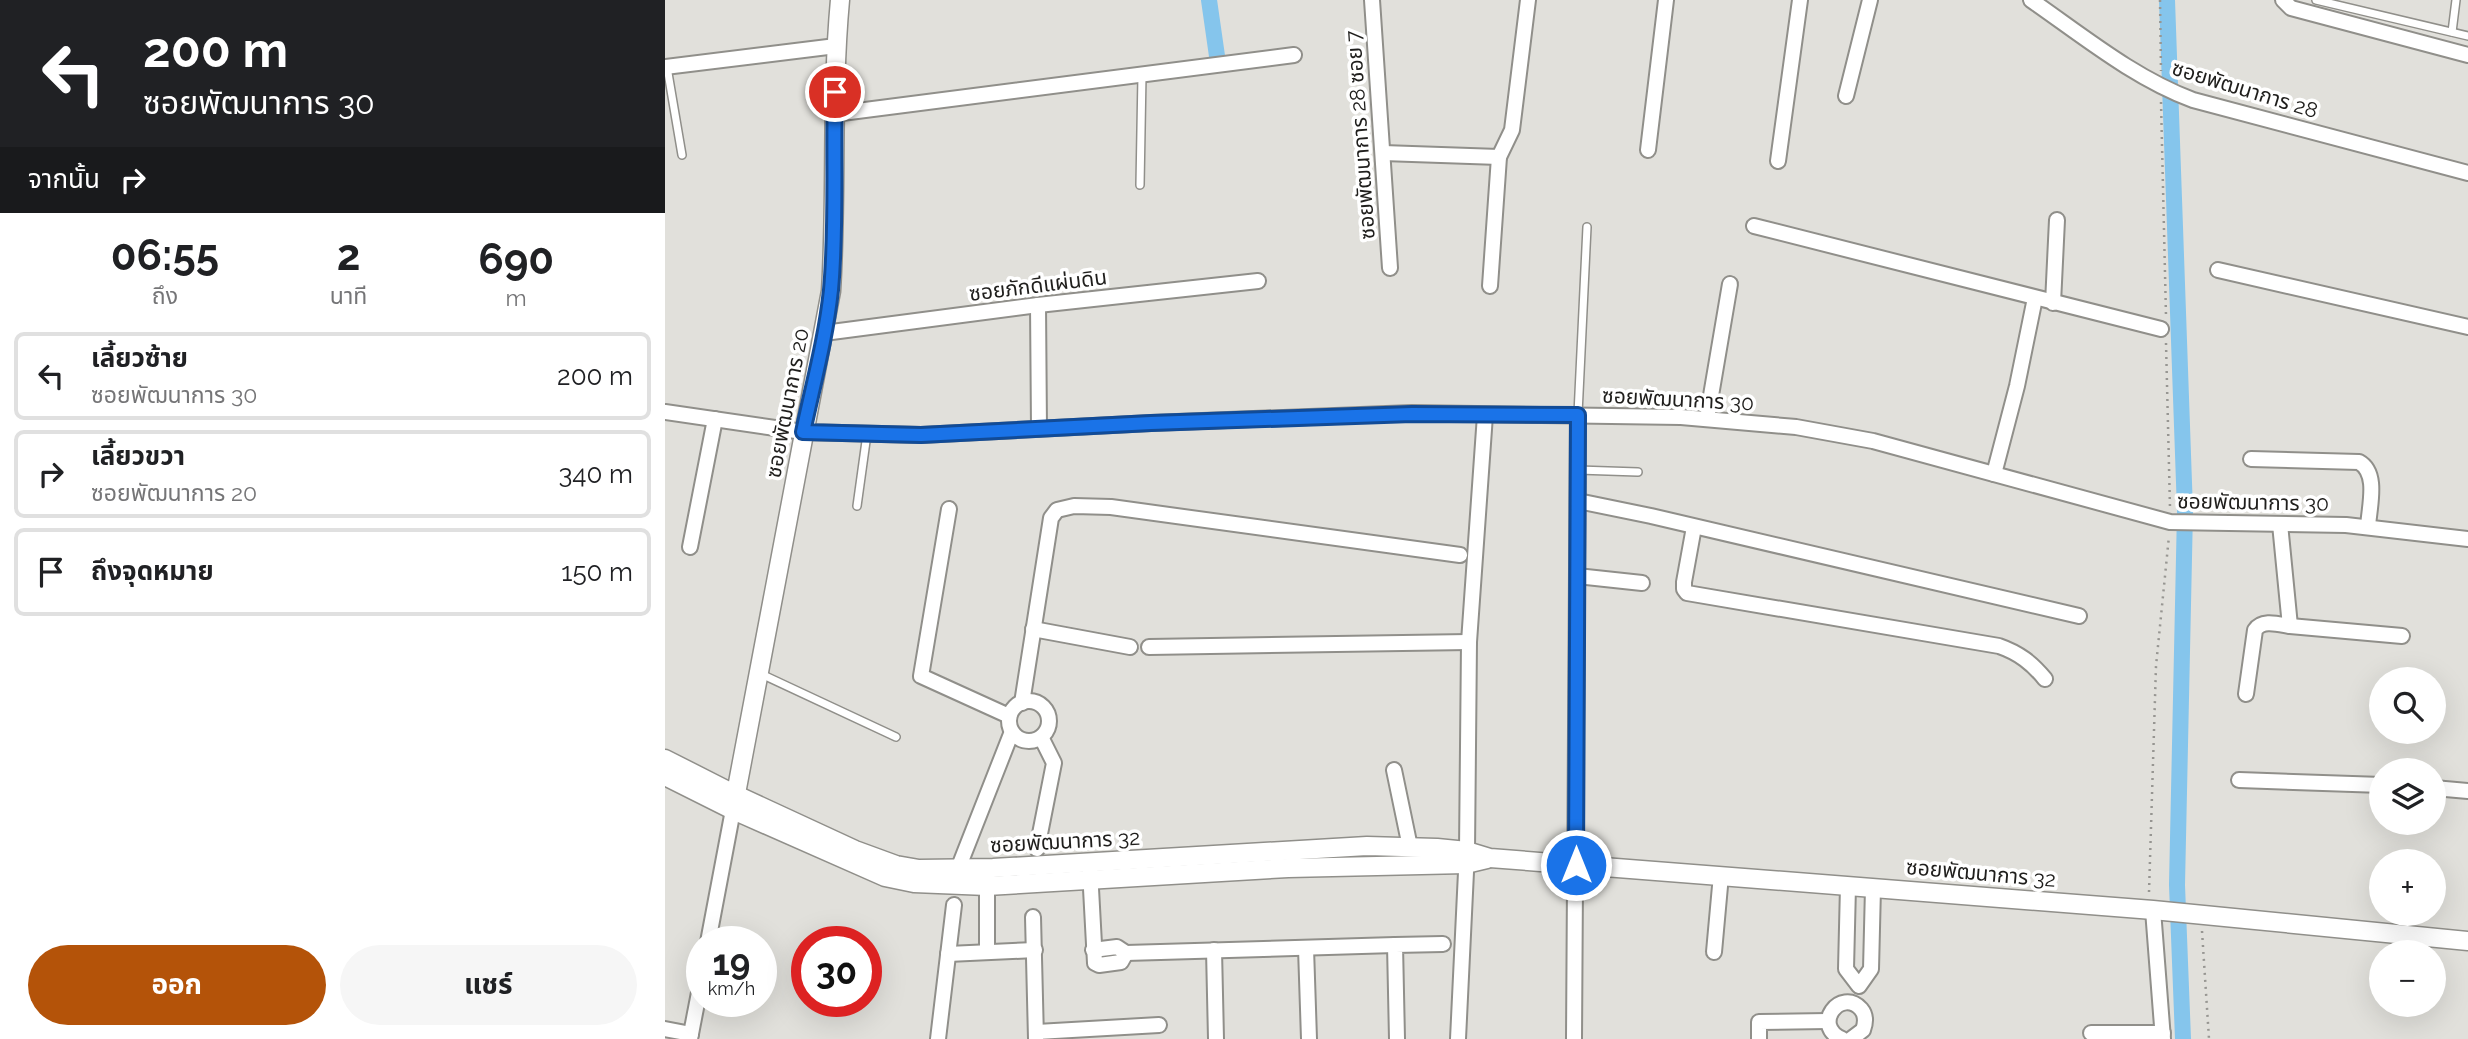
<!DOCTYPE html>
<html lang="th">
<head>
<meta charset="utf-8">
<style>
	:root { --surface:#fff; --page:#f6f6f6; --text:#202124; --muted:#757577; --line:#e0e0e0; --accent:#b45309 }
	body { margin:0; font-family:Raleway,"Noto Sans Thai",sans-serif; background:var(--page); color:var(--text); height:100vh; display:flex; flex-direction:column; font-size:26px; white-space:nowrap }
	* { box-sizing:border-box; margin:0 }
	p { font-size:23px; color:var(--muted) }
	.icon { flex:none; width:38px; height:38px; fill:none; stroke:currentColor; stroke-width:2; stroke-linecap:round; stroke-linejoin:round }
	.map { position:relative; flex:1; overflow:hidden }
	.panel { display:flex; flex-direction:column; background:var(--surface); width:665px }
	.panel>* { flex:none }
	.hud { background:#202124; color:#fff; overflow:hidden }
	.controls { position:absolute; left:1704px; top:667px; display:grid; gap:14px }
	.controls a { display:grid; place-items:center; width:77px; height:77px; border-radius:50%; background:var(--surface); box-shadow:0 7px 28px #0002; font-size:35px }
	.speed { position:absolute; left:21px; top:926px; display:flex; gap:14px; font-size:35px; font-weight:700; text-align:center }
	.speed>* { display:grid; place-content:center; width:91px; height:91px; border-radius:50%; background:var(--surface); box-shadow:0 7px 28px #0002; line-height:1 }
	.speed small { font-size:18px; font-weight:400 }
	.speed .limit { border:10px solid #d22; background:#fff; color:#111 }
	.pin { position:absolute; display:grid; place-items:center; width:60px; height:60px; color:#fff; margin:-30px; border:4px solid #fff; border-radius:50%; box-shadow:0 2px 7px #0007 }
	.me { position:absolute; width:77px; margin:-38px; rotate:0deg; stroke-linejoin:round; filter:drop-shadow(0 0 5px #0008) }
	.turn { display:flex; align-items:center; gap:24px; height:147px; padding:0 28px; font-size:32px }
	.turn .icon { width:91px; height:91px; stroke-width:2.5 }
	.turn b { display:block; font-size:49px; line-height:60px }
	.then { display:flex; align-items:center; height:66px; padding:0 28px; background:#0003; gap:14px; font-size:26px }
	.eta { display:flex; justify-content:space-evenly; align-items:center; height:119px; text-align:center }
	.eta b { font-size:42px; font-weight:700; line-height:49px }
	.button { display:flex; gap:14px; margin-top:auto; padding:14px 28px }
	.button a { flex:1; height:80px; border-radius:42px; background:var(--accent); color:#fff; font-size:28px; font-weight:700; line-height:80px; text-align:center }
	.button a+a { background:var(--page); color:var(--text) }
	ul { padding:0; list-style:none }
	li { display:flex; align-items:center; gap:21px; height:88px; margin:0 14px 10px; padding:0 14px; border:4px solid var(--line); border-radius:10px }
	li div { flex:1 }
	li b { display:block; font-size:26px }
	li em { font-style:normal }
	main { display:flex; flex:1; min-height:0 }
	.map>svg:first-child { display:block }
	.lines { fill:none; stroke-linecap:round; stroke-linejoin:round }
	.canal { stroke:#85c5ec; stroke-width:16 }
	.service-casing { stroke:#908f8a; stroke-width:10 }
	.minor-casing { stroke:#908f8a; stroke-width:18 }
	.tertiary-casing { stroke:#908f8a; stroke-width:21 }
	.path { stroke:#979692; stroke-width:2.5; stroke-dasharray:2 5; stroke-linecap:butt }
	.service { stroke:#fff; stroke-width:7 }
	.minor { stroke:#fff; stroke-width:14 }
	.tertiary { stroke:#fff; stroke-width:18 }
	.route-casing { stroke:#114b97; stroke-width:18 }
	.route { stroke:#1a73e8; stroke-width:12 }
	.labels { text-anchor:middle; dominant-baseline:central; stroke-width:7; stroke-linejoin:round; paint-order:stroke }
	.street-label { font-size:21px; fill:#1f1e1c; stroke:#fff }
</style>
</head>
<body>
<main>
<section class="panel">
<div class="hud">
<div class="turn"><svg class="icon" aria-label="left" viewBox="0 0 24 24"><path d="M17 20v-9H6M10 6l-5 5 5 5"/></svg><div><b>200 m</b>ซอยพัฒนาการ 30</div></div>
<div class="then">จากนั้น<svg class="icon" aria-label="right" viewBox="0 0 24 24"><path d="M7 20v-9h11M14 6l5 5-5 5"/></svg></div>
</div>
<div class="eta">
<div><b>06:55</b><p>ถึง</p></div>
<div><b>2</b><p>นาที</p></div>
<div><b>690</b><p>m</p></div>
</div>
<ul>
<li><svg class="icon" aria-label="left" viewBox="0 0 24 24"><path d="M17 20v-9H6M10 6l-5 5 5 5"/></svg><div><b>เลี้ยวซ้าย</b><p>ซอยพัฒนาการ 30</p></div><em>200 m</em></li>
<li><svg class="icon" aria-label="right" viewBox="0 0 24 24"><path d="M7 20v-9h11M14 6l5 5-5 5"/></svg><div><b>เลี้ยวขวา</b><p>ซอยพัฒนาการ 20</p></div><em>340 m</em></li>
<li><svg class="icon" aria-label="arrive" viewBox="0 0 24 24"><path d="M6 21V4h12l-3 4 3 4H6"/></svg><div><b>ถึงจุดหมาย</b></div><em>150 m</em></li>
</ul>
<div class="button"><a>ออก</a><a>แชร์</a></div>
</section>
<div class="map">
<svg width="1803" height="1039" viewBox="0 0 1803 1039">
	<rect width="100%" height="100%" fill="#e1e0db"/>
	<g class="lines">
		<g class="canal">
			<path d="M544,0l8,56"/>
			<path d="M1502,0l18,511 -8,374 6,154"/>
		</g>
		<g class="service-casing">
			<g id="service">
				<path d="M1651,0l152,36"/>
				<path d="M1787,32l4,-32"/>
				<path d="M2,67l15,88"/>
				<path d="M475,185l2,-110"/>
				<path d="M913,414l9,-187"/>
				<path d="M913,470l60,2"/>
				<path d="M192,506l10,-72"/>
				<path d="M94,673l137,64"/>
			</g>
		</g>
		<g class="minor-casing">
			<g id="minor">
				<path d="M707,0l18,268"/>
				<path d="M1366,0c52,36 103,78 162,100l275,73"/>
				<path d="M1618,0l8,8 177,47"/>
				<path d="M0,67l171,-21"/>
				<path d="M1181,96l24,-96"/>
				<path d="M169,114l460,-59"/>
				<path d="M983,150l18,-150"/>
				<path d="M718,153l116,4"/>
				<path d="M1113,161l22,-161"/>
				<path d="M1089,226l407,103"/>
				<path d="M1553,270l250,57"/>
				<path d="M825,286l9,-129 13,-27 16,-130"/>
				<path d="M1388,303l4,-83"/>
				<path d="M373,305l1,124"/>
				<path d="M159,333l214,-28 220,-24"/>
				<path d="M0,412l138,20 118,3 230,-12 261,-10 269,4 115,10 77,14 297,81 176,3 122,14"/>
				<path d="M1042,419l23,-135"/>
				<path d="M1586,459l108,3c20,11 10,45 9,65"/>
				<path d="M1329,474l23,-88 18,-88"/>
				<path d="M913,501l73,15 428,100"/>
				<path d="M284,509l-28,167 88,40"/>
				<path d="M1029,527l-10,55v7l3,4 312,53c20,7 33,17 46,33"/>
				<path d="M25,547l25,-128"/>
				<path d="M912,576l65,7"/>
				<path d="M1625,626l112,10"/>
				<path d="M368,629l97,18"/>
				<path d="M484,647l320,-5"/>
				<path d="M1581,694l9,-64c7,-11 23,-6 35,-4l-10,-102"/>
				<circle cx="364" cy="721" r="20"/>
				<path d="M357,703l29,-185 6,-8 17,-4 37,1 349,48"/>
				<path d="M729,770l16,77"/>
				<path d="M1574,780l143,5"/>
				<path d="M1769,788l34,3"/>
				<path d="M372,849l17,-86 -13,-26"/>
				<path d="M293,869l53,-135"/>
				<path d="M425,870l5,93 4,2 22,-3 5,-9"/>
				<path d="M1183,886l-2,83 13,17 12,-17 2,-81"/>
				<path d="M1488,910l10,129"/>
				<path d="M368,917l3,122"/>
				<path d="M43,942l25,-132"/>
				<path d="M641,948l3,91"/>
				<path d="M428,950l24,-3 9,6 269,-8"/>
				<path d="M549,950l2,89"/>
				<path d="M322,952v-66"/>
				<path d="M1049,952l7,-77"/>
				<path d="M283,954l87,-4"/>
				<path d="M0,1029l26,5"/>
				<path d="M372,1032l122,-7"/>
				<path d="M1426,1033h72"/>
				<path d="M25,1039l12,-62"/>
				<path d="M273,1039l16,-134"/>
				<path d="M732,1039l-2,-94 48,-1"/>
				<path d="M793,1039l9,-188 2,-209 16,-227"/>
				<path d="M909,1039l4,-624"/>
				<path d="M1094,1039v-17l69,-1"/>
				<path d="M1177,1039c-31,-14 -1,-52 19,-30 5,6 5,13 2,21l-12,9"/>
			</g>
		</g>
		<g class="tertiary-casing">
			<g id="tertiary">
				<path d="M0,759l71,36 119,55 41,15 23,4 74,-1 374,-22 70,2 30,3 23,7 663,52 315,31"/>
				<path d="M0,776l68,34 152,67 29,6 73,3 301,-18 178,-4 21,-5"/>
				<path d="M69,804l97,-513c6,-97 0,-194 9,-291"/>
			</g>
		</g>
		<g class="path">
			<path d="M1495,0l1,71"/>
			<path d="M1496,102l5,214"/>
			<path d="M1501,343l4,165"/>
			<path d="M1484,892l7,-226 13,-130"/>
			<path d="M1537,931l7,108"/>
		</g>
		<use href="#service" class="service"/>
		<use href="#minor" class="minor"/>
		<use href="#tertiary" class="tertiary"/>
	</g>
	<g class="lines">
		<g class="route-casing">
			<path id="route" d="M170,92c-2,66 2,132 -4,198 -5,48 -18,95 -28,142l118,3 230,-12 261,-9 166,1 -2,450"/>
		</g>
		<use href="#route" class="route"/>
	</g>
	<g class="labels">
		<g class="street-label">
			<text transform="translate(1580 89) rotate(17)">ซอยพัฒนาการ 28</text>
			<text transform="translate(695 135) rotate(-94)">ซอยพัฒนาการ 28 ซอย 7</text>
			<text transform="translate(373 285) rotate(-7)">ซอยภักดีแผ่นดิน</text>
			<text transform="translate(1013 399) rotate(3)">ซอยพัฒนาการ 30</text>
			<text transform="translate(122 403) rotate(-79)">ซอยพัฒนาการ 20</text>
			<text transform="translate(1588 502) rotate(1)">ซอยพัฒนาการ 30</text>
			<text transform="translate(400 841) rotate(-3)">ซอยพัฒนาการ 32</text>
			<text transform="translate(1316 873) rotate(5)">ซอยพัฒนาการ 32</text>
		</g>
	</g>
</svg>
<div class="controls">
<a><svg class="icon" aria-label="search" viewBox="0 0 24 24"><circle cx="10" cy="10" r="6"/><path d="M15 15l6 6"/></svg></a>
<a><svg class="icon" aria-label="layers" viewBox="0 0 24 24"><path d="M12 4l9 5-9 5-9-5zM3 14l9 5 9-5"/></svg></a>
<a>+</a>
<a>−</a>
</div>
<div class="speed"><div>19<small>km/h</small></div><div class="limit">30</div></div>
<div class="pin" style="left:170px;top:92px;background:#d93025"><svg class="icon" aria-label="arrive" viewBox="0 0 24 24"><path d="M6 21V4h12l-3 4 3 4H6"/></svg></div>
<svg class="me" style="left:911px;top:865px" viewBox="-20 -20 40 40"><circle r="17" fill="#1a73e8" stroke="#fff" stroke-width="3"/><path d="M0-11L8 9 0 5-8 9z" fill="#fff"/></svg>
</div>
</main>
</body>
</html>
